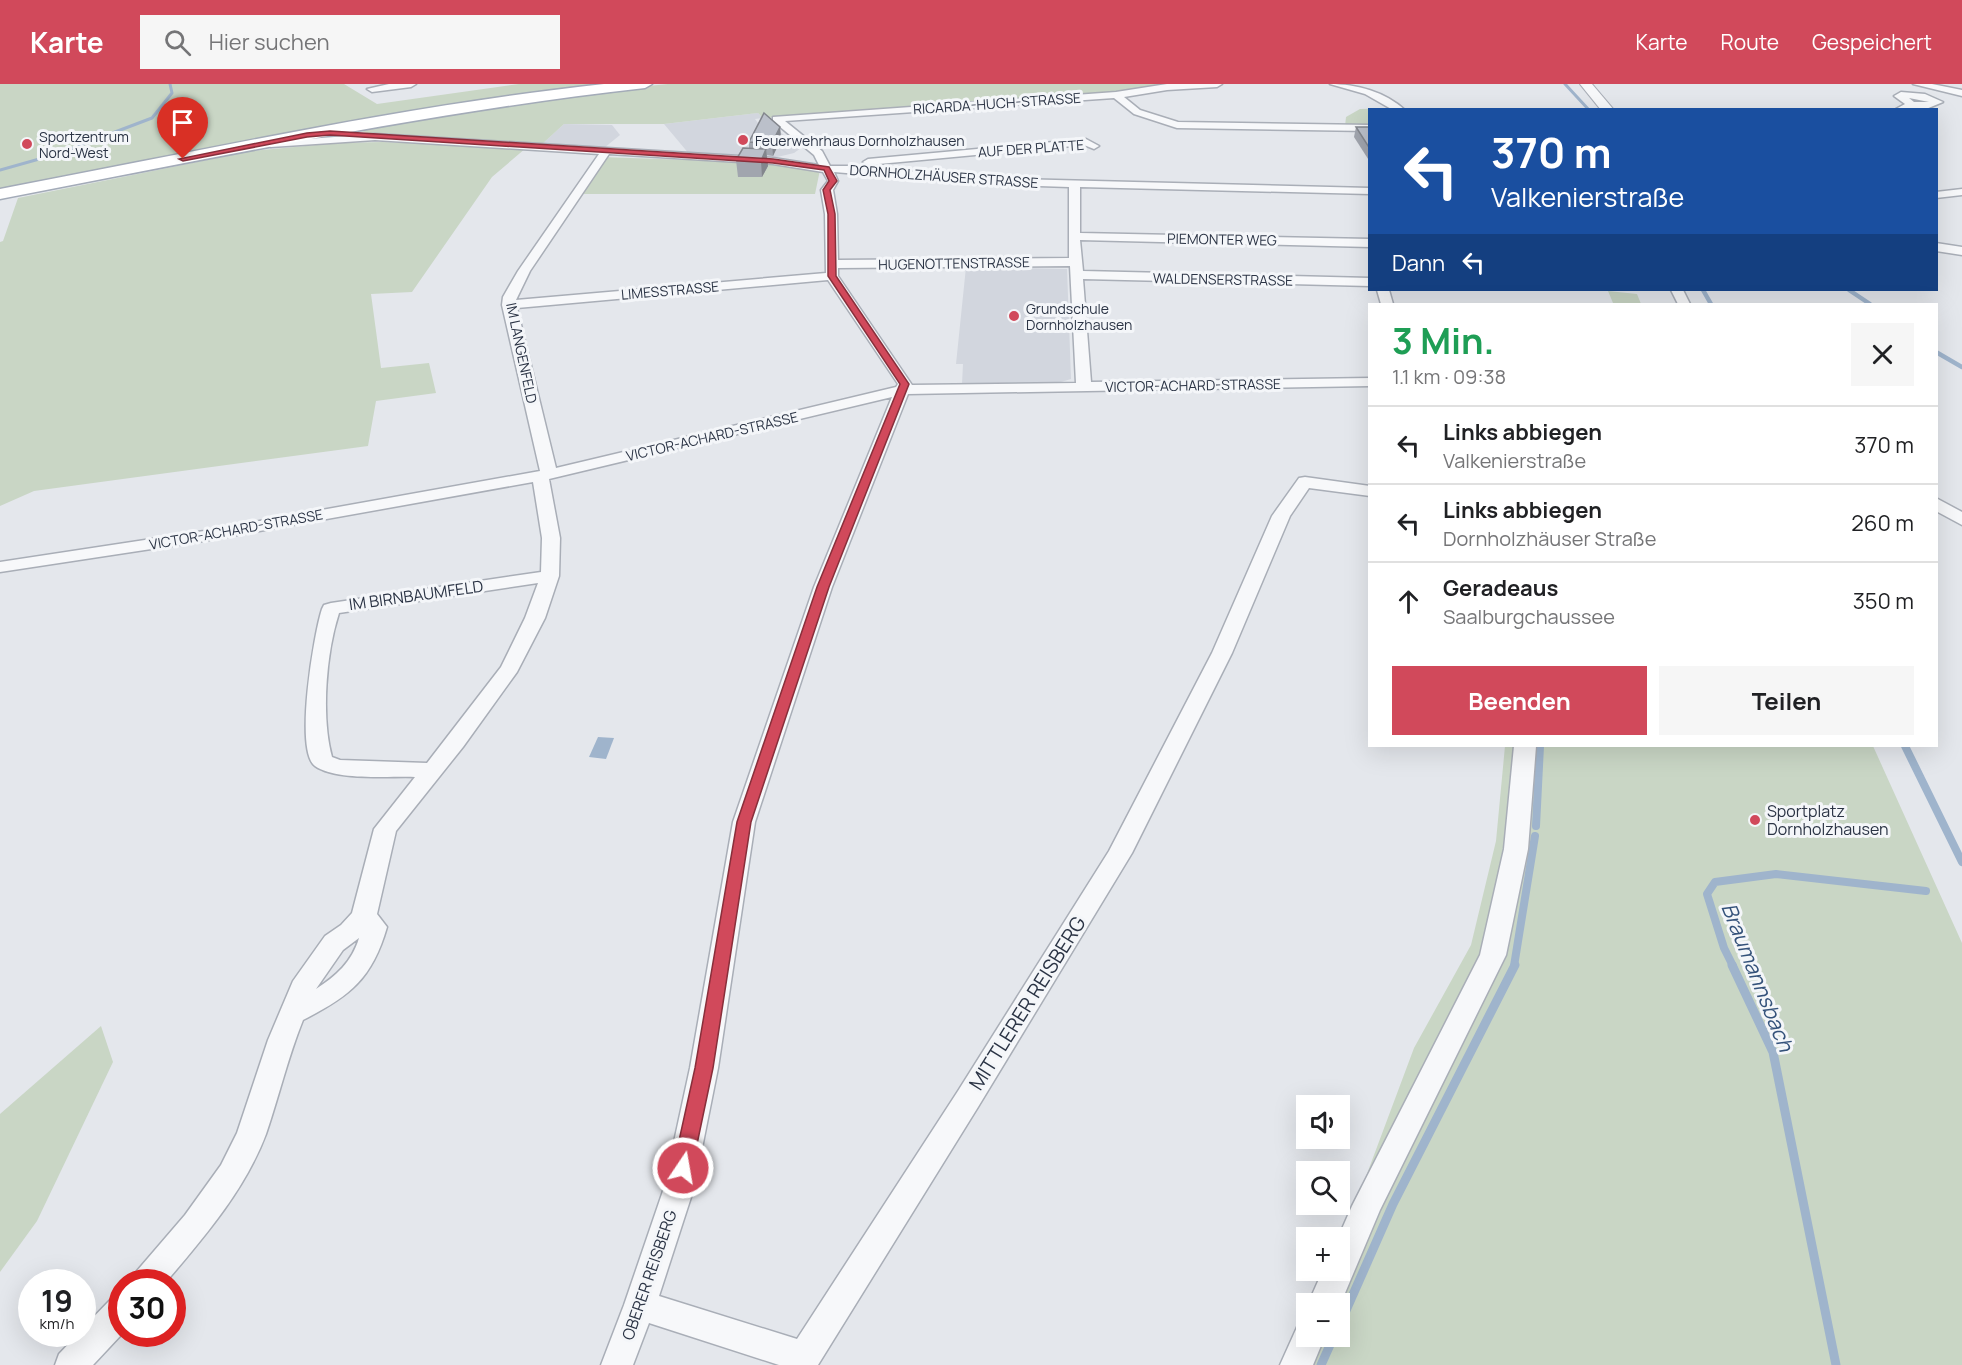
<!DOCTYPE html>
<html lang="de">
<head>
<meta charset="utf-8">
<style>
	:root { --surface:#fff; --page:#f6f6f6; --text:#202124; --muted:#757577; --line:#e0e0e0; --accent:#d1495b }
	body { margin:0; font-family:Manrope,sans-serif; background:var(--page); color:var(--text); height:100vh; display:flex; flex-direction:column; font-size:22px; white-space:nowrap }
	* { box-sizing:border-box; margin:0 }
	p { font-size:20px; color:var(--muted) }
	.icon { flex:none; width:33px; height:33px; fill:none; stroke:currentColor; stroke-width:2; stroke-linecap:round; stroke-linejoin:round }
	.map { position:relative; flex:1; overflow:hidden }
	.side { position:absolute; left:1368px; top:219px; width:570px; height:444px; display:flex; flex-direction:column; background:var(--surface); border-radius:0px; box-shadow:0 6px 24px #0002 }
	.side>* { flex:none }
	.guide { position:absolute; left:1368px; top:24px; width:570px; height:183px; border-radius:0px; box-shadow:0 6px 24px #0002; background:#1a4fa0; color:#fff; overflow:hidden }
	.tools { position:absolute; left:1296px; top:1011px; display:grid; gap:12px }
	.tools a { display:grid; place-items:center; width:54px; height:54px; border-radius:0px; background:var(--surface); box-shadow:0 6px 24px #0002; font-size:30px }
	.speed { position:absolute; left:18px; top:1185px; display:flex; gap:12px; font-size:30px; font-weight:700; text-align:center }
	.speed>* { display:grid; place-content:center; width:78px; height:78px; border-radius:50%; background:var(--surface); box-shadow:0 6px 24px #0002; line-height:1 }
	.speed small { font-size:15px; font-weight:400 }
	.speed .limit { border:9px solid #d22; background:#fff; color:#111 }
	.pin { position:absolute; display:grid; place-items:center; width:51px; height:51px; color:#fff; margin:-62px -26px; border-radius:50% 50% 50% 0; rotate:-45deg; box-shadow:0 0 6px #0007 }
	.pin .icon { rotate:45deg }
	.me { position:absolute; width:66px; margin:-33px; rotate:12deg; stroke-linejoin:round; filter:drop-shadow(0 0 4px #0008) }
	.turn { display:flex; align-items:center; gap:21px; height:126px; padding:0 24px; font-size:27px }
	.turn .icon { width:78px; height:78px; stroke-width:2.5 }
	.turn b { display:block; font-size:42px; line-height:51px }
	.then { display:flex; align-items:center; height:57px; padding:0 24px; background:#0003; gap:12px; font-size:22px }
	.round { display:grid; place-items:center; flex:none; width:63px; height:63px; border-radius:0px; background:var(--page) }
	.head { display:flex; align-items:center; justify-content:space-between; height:102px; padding:0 24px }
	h1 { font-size:36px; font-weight:700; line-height:45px; color:#1e9e55 }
	.action { display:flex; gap:12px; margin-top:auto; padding:12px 24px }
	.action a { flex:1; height:69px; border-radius:0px; background:var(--accent); color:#fff; font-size:24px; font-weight:700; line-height:69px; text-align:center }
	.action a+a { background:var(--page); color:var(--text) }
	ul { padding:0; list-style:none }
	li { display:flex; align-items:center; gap:18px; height:78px; padding:0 24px; border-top:2px solid var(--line) }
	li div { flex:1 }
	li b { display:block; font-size:22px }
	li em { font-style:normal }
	header { display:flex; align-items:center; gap:36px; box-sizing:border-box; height:84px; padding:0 30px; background:var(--accent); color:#fff }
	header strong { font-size:28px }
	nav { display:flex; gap:33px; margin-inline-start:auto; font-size:21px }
	.search { width:420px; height:54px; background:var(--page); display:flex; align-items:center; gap:15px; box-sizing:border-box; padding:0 21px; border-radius:0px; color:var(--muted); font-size:22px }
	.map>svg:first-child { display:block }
	.built { fill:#d2d6de }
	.green { fill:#c9d6c5 }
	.water { fill:#9fb4cc }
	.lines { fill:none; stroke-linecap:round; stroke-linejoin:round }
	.stream-far3 { stroke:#9fb4cc; stroke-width:3 }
	.stream-far2 { stroke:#9fb4cc; stroke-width:4.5 }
	.stream-far1 { stroke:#9fb4cc; stroke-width:8 }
	.stream { stroke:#9fb4cc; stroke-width:9 }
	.minor-casing { stroke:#a9aeb7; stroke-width:3 }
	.tertiary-casing { stroke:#a9aeb7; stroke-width:2 }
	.primary-casing { stroke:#a3abb8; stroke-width:3 }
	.minor { fill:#f7f8fa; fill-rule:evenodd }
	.tertiary { fill:#f7f8fa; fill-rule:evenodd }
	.primary { fill:#fff; fill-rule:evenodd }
	.wall { fill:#a1a5ae }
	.shaded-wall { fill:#83868d }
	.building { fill:#bbc0ca; stroke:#83868d; stroke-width:1.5 }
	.route { fill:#d1495b; stroke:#882f3b; stroke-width:1.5 }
	.poi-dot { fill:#d1495b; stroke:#f4f6f9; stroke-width:2 }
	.labels { text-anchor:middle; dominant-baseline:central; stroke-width:6; stroke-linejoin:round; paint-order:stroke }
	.far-street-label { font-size:14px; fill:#2b3445; stroke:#f4f6f9 }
	.far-poi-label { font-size:14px; fill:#2b3445; stroke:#f4f6f9; text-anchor:start }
	.street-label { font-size:16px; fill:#2b3445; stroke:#f4f6f9 }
	.poi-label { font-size:16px; fill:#2b3445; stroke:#f4f6f9; text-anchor:start }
	.near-street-label { font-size:20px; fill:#2b3445; stroke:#f4f6f9 }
	.near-water-label { font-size:21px; font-style:italic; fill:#34527a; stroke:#f4f6f9 }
</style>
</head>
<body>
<header>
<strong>Karte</strong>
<div class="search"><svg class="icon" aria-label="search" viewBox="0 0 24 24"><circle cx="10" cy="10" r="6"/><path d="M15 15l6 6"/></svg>Hier suchen</div>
<nav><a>Karte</a><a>Route</a><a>Gespeichert</a></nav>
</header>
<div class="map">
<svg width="1962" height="1281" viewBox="0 0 1962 1281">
	<rect width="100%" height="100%" fill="#e4e7ec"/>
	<g class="built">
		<path d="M758,29l5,5 -8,1 3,4 9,-1 34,26 -7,5 -21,5 -83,-3 -26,-31z"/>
		<path d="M564,40l48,1 8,10 -16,13 -64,-2z"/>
		<path d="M966,183l101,2 4,110 -10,3 -99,2 1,-20h-7z"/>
	</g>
	<g class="green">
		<path d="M0,0h344l33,20 142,-20h110l-629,108z"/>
		<path d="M668,0h515l-68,10 -352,24 -5,-5 -94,11h-100l-24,22 -163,-10 -16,-5 3,-3 215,-35z"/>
		<path d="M1395,24l2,1 -27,1 -1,16h-24l1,-9 14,-8z"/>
		<path d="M382,58l144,6 -34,29 -80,115 -41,2 10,74 48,-5 7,30 -60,8 -8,45 -334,45 -34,15v-264l3,-1 15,-43 234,-47 86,-8z"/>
		<path d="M601,73l174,6 45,7 -5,24h-242z"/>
		<path d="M1608,207l29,3 4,10h-31l3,-1z"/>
		<path d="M1505,662h368l89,197v422h-668l12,-33v4h34v-90l74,-198 57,-103 25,-104z"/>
		<path d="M101,942l12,36 -76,159 -37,51v-158z"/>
	</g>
	<path class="water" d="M598,653l16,1 -8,21 -17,-2z"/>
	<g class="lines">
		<g class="stream-far3">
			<path d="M1565,0l24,26"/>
			<path d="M0,86l57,-16 95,-36 20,-25 -2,-9"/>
		</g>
		<g class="stream-far2">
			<path d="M1703,206l8,14"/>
			<path d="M1849,206l21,14"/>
			<path d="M1936,268l26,15"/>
		</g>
		<g class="stream-far1">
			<path d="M1905,662l57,116"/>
			<path d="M1536,742l4,-80"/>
			<path d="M1514,882l21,-130"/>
			<path d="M1733,882l-9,-18 -17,-54 8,-12 61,-8 150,17"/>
		</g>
		<g class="stream">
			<path d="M1732,881l41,87 63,313"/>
			<path d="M1340,1240l53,-120 122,-239"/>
			<path d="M1321,1281l13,-29"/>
		</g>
		<g class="minor-casing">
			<g id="minor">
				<path d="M389,0h27l-5,3 -39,5 -5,-3z"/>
				<path d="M1167,0h55l-5,3 -50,3 -43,7 16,13 38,12 192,3v6l-193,-3 -43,-14 -20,-16 -329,23 37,30 8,15h23l126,12 391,10v6l-290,-7v46l290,6v8l-290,-7 3,31 287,7v8l-287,-7 8,103 279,-4v8l-462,8 -76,193 -77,235 -37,246 -24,120 -35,108 138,43 161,-248 151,-240 103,-198 60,-137 27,-38 6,-1 65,9v10l-61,-8 -19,28 -58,137 -100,200 -154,254 -160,258h-39l-130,-42 -16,42h-32l23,-60 40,-117 26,-120 43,-246 81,-235 78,-190 -343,82 11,59 -1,38 -14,42 -28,54 -54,75 -67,84 -19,83 10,13c-15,52 -37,69 -84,93 -15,37 -24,76 -37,114 -21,56 -62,103 -100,148h-34l4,-10 49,-57 36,-50 16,-32 31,-93 25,-59 32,-45 16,-11 11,-12 22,-84 41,-52c-25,-1 -79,4 -100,-11 -21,-15 -1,-133 7,-157l2,-4 7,-2 210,-31 1,-34 -9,-56 -329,59 -204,31v-10l204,-31 336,-60 -38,-166 1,-8 15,-26 81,-117 -224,-14 -104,7 -5,-3 1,-2 108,-8 398,24 46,7 -5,-10 -41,-34v-4l343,-25zM609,70l164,10 50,8 5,9 -7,9 4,24 1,59 -310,27 14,-29zM834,88l145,12 90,3v71l-231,2 -1,-46 -4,-24 5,-9zM1070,182l6,117 -164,2 -74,-109v-8zM828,196l70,104 -2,3 -340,81 -39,-160zM538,499l-13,35 -24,49 -74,96 -87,-3 -8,-3c-11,-40 -6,-104 7,-144zM359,854c-7,24 -23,38 -43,51l27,-39z"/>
				<path d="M1330,0c27,0 55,8 75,26h-12l-28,-16z"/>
				<path d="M1913,0h19l30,6v6z"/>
				<path d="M1901,8l24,2 18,8 -17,7 -32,1 11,-6 -11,-8zM1909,14l20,4h-15z"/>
				<path d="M1086,55l13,7 -5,3 -10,-4 -216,20 -5,-3 5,-3z"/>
				<path d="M1962,105v6l-26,3v-6z"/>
				<path d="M1936,159l26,4v8l-26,-4z"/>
				<path d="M1377,206h12l4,14h-12z"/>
				<path d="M1671,206h12l7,14h-12z"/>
				<path d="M1936,414l26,14v13l-26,-14z"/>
				<path d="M1514,662h22l-8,103 -22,106 -126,255 -40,95 -32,-1 15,-34h17l-2,-32 14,-32 128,-251 24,-106z"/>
				<path d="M122,1211v39l-29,31h-38l4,-11 19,-20h4v-5l29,-30z"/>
				<path d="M1306,1237v15h19l-12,29h-33l18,-40z"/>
			</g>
		</g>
		<g class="tertiary-casing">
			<path id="tertiary" d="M1580,0h12l22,26h-13z"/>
		</g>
		<g class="primary-casing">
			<path id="primary" d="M604,0h48l-7,4c-217,24 -431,70 -645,111v-10c201,-38 401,-83 604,-105z"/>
		</g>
		<use href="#minor" class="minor"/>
		<use href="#tertiary" class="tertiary"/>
		<use href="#primary" class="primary"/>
	</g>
	<g class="wall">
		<path d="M780,43l1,12 -8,17 -6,-1 1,11 -6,11h-24l-2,-17 13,-12v-6z"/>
		<path d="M1356,43h14v35l-16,-25z"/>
	</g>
	<g class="shaded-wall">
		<path d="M780,43l1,12 -8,17 -1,-13z"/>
		<path d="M766,65l2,17 -6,11 -1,-16z"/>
	</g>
	<g class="building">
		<path d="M764,29l16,14 -8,16 -23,-1z"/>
		<path d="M1356,43h14v22z"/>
		<path d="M743,64l23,1 -5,12 -25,-1z"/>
	</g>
	<path class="route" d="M330,47l443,28 56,8 8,14 -7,9 5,24 1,62 73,108 -80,203 -78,235 -38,246 -21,100 -2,6 -7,2 -7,-2 -3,-6 22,-100 42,-246 80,-235 83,-203 -72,-108v-62l-5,-24 6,-9 -5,-11 -51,-7 -443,-28 -23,2 -124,24 -4,-2 128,-26z"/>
	<g class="poi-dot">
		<circle cx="743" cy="56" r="6"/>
		<circle cx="27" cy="60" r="6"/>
		<circle cx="1014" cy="232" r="6"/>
		<circle cx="1755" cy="736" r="6"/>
	</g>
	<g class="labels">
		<g class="far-street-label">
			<text transform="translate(997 19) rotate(-4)">RICARDA-HUCH-STRASSE</text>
			<text transform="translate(1031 64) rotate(-4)">AUF DER PLATTE</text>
			<text transform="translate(944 92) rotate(4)">DORNHOLZHÄUSER STRASSE</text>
			<text transform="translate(1222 155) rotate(1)">PIEMONTER WEG</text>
			<text transform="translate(954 179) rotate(-1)">HUGENOTTENSTRASSE</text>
			<text transform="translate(1223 195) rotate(1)">WALDENSERSTRASSE</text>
			<text transform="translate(670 206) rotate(-5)">LIMESSTRASSE</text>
			<text transform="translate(522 269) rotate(78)">IM LANGENFELD</text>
			<text transform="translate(1193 301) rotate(-1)">VICTOR-ACHARD-STRASSE</text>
			<text transform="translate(712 352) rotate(-13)">VICTOR-ACHARD-STRASSE</text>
			<text transform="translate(236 445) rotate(-10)">VICTOR-ACHARD-STRASSE</text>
		</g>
		<g class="far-poi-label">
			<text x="39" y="52">Sportzentrum<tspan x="39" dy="16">Nord-West</tspan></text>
			<text x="755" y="56">Feuerwehrhaus Dornholzhausen</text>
			<text x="1026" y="224">Grundschule<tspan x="1026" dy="16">Dornholzhausen</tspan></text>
		</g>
		<g class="street-label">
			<text transform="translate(416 511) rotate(-8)">IM BIRNBAUMFELD</text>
			<text transform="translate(649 1191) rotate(-71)">OBERER REISBERG</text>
		</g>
		<g class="poi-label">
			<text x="1767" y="727">Sportplatz<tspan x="1767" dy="18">Dornholzhausen</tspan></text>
		</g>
		<g class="near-street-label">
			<text transform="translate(1027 919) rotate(-58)">MITTLERER REISBERG</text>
		</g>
		<g class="near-water-label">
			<text transform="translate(1758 893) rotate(68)">Braumannsbach</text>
		</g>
	</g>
</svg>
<div class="tools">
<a><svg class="icon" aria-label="sound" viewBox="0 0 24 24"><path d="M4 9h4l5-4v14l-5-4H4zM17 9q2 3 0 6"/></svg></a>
<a><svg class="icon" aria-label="search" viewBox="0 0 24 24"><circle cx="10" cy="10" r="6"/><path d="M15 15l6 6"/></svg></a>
<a>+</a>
<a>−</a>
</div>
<div class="speed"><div>19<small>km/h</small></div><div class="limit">30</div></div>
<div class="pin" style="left:183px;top:75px;background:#d93025"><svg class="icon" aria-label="arrive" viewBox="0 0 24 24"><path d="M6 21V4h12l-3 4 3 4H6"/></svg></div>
<svg class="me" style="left:683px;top:1084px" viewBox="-20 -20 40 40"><circle r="17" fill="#d1495b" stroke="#fff" stroke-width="3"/><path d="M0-11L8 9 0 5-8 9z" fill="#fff"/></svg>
<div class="guide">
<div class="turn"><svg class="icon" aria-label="left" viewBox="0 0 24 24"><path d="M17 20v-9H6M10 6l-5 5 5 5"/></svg><div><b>370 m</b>Valkenierstraße</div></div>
<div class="then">Dann<svg class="icon" aria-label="left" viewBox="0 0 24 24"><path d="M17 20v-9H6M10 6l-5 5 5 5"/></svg></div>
</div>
<section class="side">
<div class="head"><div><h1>3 Min.</h1><p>1.1 km · 09:38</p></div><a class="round"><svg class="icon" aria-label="close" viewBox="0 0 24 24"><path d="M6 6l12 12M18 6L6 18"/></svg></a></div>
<ul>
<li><svg class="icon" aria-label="left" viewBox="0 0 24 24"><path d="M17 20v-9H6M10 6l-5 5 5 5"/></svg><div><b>Links abbiegen</b><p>Valkenierstraße</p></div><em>370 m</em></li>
<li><svg class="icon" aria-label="left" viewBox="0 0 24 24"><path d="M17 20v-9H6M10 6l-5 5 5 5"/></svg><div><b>Links abbiegen</b><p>Dornholzhäuser Straße</p></div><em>260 m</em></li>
<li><svg class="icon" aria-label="ahead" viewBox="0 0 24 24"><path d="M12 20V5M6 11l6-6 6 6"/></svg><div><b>Geradeaus</b><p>Saalburgchaussee</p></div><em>350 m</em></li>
</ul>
<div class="action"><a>Beenden</a><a>Teilen</a></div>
</section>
</div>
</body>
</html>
